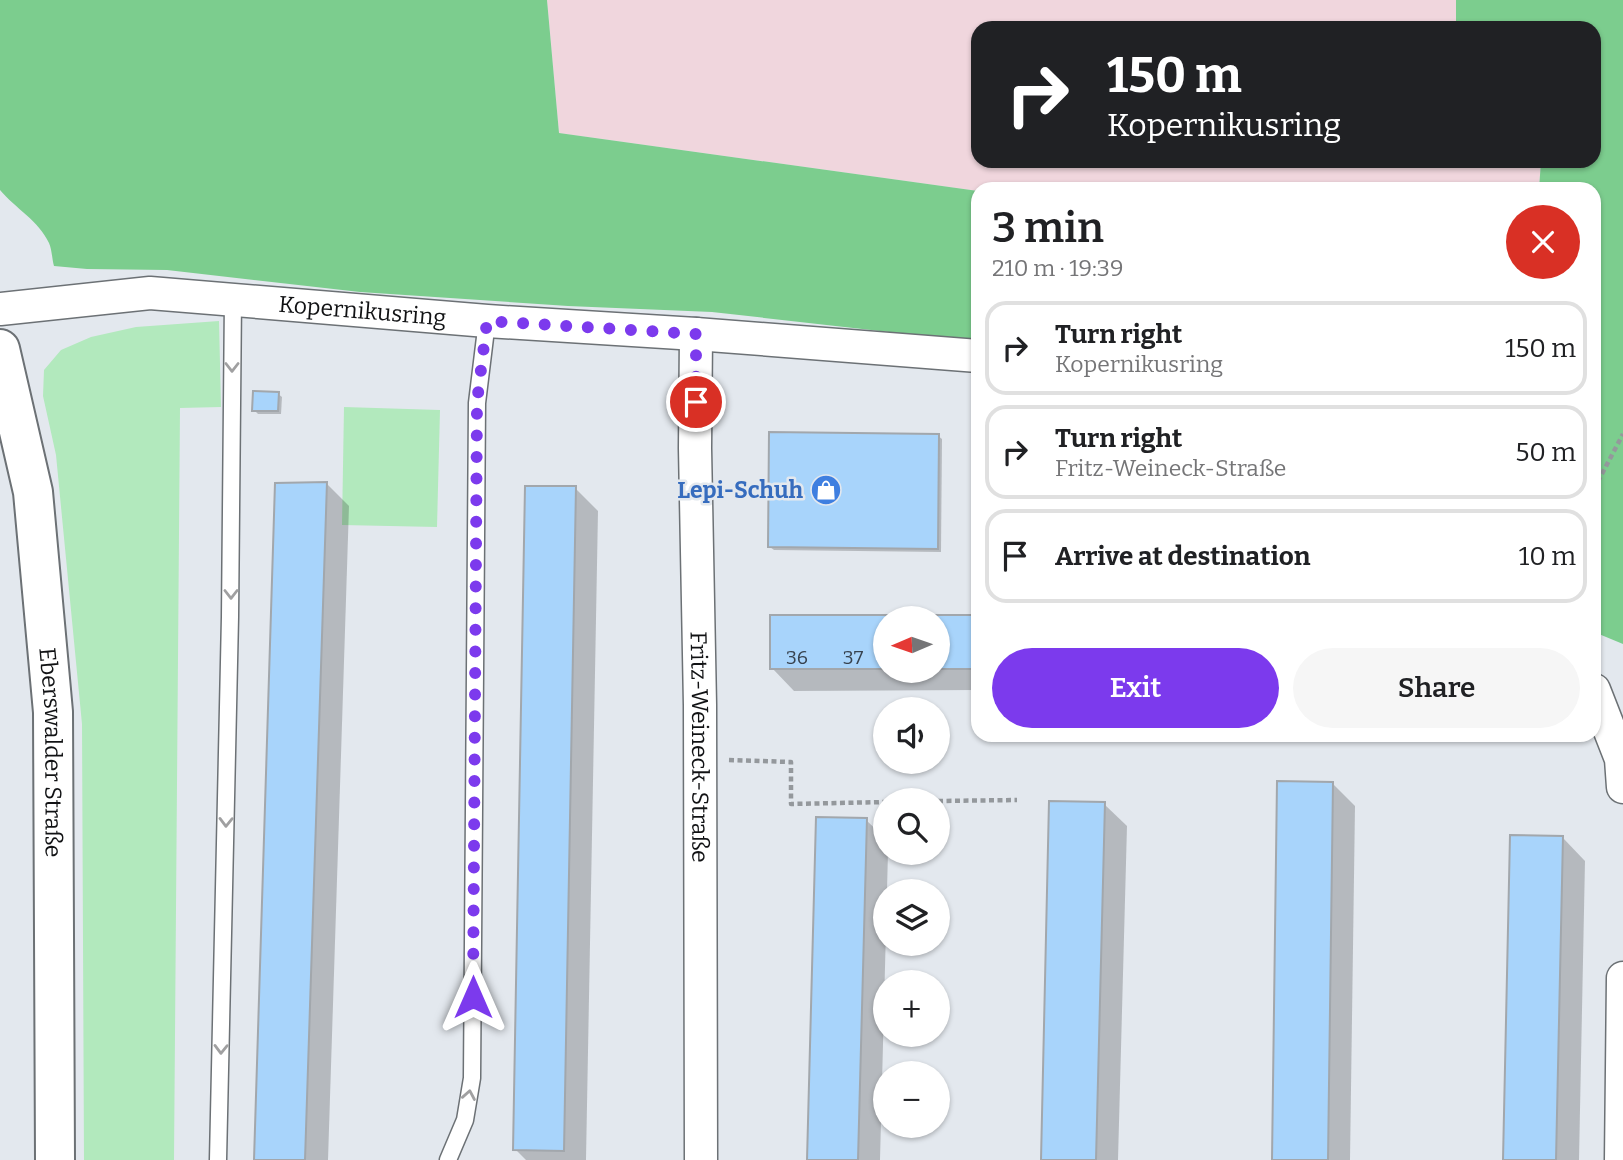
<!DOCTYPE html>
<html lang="en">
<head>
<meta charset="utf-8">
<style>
	:root { --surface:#fff; --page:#f6f6f6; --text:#202124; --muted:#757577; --line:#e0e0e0; --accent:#7c3aed }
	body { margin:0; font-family:Bitter,serif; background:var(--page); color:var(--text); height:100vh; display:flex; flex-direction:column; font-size:26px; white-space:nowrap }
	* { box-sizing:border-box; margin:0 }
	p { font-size:23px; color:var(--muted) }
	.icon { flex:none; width:38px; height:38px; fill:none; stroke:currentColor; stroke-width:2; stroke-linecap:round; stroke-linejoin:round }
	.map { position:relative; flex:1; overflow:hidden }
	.details { position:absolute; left:971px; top:182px; width:630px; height:560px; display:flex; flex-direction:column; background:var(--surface); border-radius:21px; box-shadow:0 2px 5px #0004 }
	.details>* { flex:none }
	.guide { position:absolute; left:971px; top:21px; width:630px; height:147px; border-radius:21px; box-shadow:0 2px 5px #0004; background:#202124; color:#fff; overflow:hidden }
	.needle { width:46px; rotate:268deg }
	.buttons { position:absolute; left:873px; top:606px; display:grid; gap:14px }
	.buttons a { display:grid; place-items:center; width:77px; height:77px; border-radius:50%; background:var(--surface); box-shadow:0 2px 5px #0004; font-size:35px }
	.pin { position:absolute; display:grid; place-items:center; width:60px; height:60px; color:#fff; margin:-30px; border:4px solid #fff; border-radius:50%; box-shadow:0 2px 7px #0007 }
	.me { position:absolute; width:77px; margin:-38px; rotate:0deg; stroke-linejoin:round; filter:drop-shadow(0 0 5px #0008) }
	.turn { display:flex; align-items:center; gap:24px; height:147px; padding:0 21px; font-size:32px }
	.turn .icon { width:91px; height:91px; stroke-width:2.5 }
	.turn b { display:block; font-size:49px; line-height:60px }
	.round { display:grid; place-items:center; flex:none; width:74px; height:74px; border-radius:37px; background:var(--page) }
	.head { display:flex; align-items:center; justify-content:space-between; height:119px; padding:0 21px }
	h1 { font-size:42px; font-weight:600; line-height:52px }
	.primary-button { display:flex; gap:14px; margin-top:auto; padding:14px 21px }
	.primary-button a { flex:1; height:80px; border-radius:42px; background:var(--accent); color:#fff; font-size:28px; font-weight:600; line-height:80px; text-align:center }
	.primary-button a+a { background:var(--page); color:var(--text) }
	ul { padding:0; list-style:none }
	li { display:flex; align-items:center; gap:21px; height:94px; margin:0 14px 10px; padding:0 7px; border:4px solid var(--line); border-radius:21px }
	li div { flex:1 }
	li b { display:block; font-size:26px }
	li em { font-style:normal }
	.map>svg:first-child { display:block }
	.industrial { fill:#f0d6dd }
	.green { fill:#b2e9bd }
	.forest { fill:#7ccd8e }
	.shadow { fill:#0003; fill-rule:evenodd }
	.building { fill:#a8d4fb; stroke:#a2a7ac; stroke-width:2 }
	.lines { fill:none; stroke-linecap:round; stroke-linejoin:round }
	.lane-casing { stroke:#6c7175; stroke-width:19 }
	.street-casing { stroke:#6c7175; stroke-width:35 }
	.primary-casing { stroke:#6c7175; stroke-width:42 }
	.path { stroke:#94989c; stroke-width:4.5; stroke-dasharray:5 3.5; stroke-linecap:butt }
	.lane { stroke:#fff; stroke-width:16 }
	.street { stroke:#fff; stroke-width:32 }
	.primary { stroke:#fff; stroke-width:38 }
	.oneway { stroke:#a0a0a1 }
	.route { stroke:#7c3aed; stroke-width:12; stroke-dasharray:0 21.6 }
	.labels { text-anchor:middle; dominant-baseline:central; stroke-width:5; stroke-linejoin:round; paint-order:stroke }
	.number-label { font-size:19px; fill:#37424e }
	.street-label { font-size:23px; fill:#111214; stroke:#e3e8ee }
	.shop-label { font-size:23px; font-weight:bold; fill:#366cbe; stroke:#e3e8ee; text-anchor:end }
</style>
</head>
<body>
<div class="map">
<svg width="1623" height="1160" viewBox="0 0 1623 1160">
	<rect width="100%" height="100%" fill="#e3e8ee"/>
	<path class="industrial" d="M547,0h909v28h-478v133h563l-2,28h-561v2l-419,-58z"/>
	<g class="green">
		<path d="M219,321l2,86 -41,1 -6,752h-90l-2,-436 -26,-269 -13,-59 1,-26 17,-20 30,-13 45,-10z"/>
		<path d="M344,407l96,3 -3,117 -95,-2z"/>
	</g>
	<g class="forest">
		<path d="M0,0h547l12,133 419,58v151l-266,-30 -144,-6 -208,-14 -193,-22 -80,-1 -33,-3c-2,-7 -2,-16 -5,-23 -10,-22 -34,-35 -49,-53z"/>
		<path d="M1456,0h167v644l-29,-12v-443h-55l2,-28h53v-133h-138z"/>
	</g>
	<g class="shadow">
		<path d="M278,394l4,3 -1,17h-23l-4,-4z"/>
		<path d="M938,436l4,3 -1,113 -167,-2 -4,-3z"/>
		<path d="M326,483l23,23 -21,654h-72z"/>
		<path d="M575,488l23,23 -12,649h-60l-11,-11z"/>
		<path d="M978,616v74l-184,1 -22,-23v-51zM886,618h52v52h-52z"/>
		<path d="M1333,784l22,22 -5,354h-77z"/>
		<path d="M1104,804l23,22 -9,334h-76z"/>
		<path d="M866,820l20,19v13h2l-8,308h-71z"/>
		<path d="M1563,838l22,23 -6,299h-74z"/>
	</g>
	<g class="building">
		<path d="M253,391l26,1 -1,19h-26z"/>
		<path d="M769,432l170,2 -1,115 -170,-2z"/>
		<path d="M327,482l-22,678h-51l21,-677z"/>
		<path d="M525,486h51l-12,665 -51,-1z"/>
		<path d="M770,615h208v54h-40v-51h-52v51h-116z"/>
		<path d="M1277,781l56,1 -5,378h-56z"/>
		<path d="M1049,801l56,1 -9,358h-55z"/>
		<path d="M816,817l51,1 -9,342h-51z"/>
		<path d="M1510,835l53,1 -7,324h-53z"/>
	</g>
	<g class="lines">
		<g class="lane-casing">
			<g id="lane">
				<path d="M218,1160l12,-543 3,-319"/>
				<path d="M448,1160l17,-40 7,-42 5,-675 10,-82"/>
			</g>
		</g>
		<g class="street-casing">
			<g id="street">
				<path id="s1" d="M0,309l150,-16 337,28 209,13 282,22"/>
				<path id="s2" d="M696,334l-1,114 5,257 1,455"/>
				<path d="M1594,690l27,69 2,28"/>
				<path d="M1621,1160l2,-182"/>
			</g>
		</g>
		<g class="primary-casing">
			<g id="primary">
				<path id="s3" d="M0,349l33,143 20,220 2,448"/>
			</g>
		</g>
		<g class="path">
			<path d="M1594,489l29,-55"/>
			<path d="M729,760l62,2v42l95,-2"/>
			<path d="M938,801l79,-1"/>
		</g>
		<use href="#lane" class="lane"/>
		<use href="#street" class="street"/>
		<use href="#primary" class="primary"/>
	</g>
	<defs><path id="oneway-chevron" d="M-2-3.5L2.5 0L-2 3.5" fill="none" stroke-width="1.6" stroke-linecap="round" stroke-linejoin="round" transform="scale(1.75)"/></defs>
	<g class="oneway">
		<use href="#oneway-chevron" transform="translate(232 367) rotate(90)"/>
		<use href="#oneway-chevron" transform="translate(231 594) rotate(90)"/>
		<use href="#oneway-chevron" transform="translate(226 822) rotate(91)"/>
		<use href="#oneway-chevron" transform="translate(221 1049) rotate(91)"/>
		<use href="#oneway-chevron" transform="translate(469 1095) rotate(-80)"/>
	</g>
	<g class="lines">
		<path class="route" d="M473,997l4,-595 10,-81 209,13v68"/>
	</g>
	<defs>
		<g id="shop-disc" transform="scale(1.575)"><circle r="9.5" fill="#3f7fe0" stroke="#e3e8ee"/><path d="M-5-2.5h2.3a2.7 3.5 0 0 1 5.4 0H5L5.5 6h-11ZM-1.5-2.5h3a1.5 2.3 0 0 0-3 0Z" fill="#fff"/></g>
	</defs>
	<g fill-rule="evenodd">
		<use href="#shop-disc" x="826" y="490"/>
	</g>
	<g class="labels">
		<g class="number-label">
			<text x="797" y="657">36</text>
			<text x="853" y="657">37</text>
		</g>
		<g class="street-label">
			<text stroke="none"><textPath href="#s1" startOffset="364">Kopernikusring</textPath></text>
			<text stroke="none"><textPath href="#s2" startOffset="413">Fritz-Weineck-Straße</textPath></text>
			<text stroke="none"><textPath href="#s3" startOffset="408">Eberswalder Straße</textPath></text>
		</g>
		<g class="shop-label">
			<text x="803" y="490">Lepi-Schuh</text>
		</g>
	</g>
</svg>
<div class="buttons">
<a><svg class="needle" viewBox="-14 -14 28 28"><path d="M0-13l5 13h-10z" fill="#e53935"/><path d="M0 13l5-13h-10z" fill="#757577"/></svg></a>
<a><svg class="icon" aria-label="sound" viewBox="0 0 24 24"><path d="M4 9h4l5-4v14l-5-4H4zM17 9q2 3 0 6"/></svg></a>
<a><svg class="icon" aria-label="search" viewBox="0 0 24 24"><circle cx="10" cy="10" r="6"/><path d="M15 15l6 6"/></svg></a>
<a><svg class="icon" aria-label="layers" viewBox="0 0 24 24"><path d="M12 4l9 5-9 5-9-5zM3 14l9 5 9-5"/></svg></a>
<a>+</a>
<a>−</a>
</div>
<div class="pin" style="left:696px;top:402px;background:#d93025"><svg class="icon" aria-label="arrive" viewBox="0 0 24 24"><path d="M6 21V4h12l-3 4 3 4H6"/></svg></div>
<svg class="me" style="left:473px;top:997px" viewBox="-20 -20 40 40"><path d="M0-17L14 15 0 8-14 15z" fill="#7c3aed" stroke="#fff" stroke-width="4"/></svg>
<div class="guide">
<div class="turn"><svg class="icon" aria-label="right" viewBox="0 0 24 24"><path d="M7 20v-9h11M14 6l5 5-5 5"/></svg><div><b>150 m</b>Kopernikusring</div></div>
</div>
<section class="details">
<div class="head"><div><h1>3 min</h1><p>210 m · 19:39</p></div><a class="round" style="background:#d93025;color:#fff"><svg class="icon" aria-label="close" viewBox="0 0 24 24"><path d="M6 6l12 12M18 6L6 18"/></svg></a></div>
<ul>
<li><svg class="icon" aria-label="right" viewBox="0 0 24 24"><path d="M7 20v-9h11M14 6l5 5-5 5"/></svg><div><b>Turn right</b><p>Kopernikusring</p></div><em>150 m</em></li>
<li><svg class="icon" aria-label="right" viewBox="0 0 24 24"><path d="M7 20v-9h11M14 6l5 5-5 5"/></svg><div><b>Turn right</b><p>Fritz-Weineck-Straße</p></div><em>50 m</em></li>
<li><svg class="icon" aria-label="arrive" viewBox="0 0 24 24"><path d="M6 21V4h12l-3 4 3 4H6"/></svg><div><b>Arrive at destination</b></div><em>10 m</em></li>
</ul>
<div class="primary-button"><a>Exit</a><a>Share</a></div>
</section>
</div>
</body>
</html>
